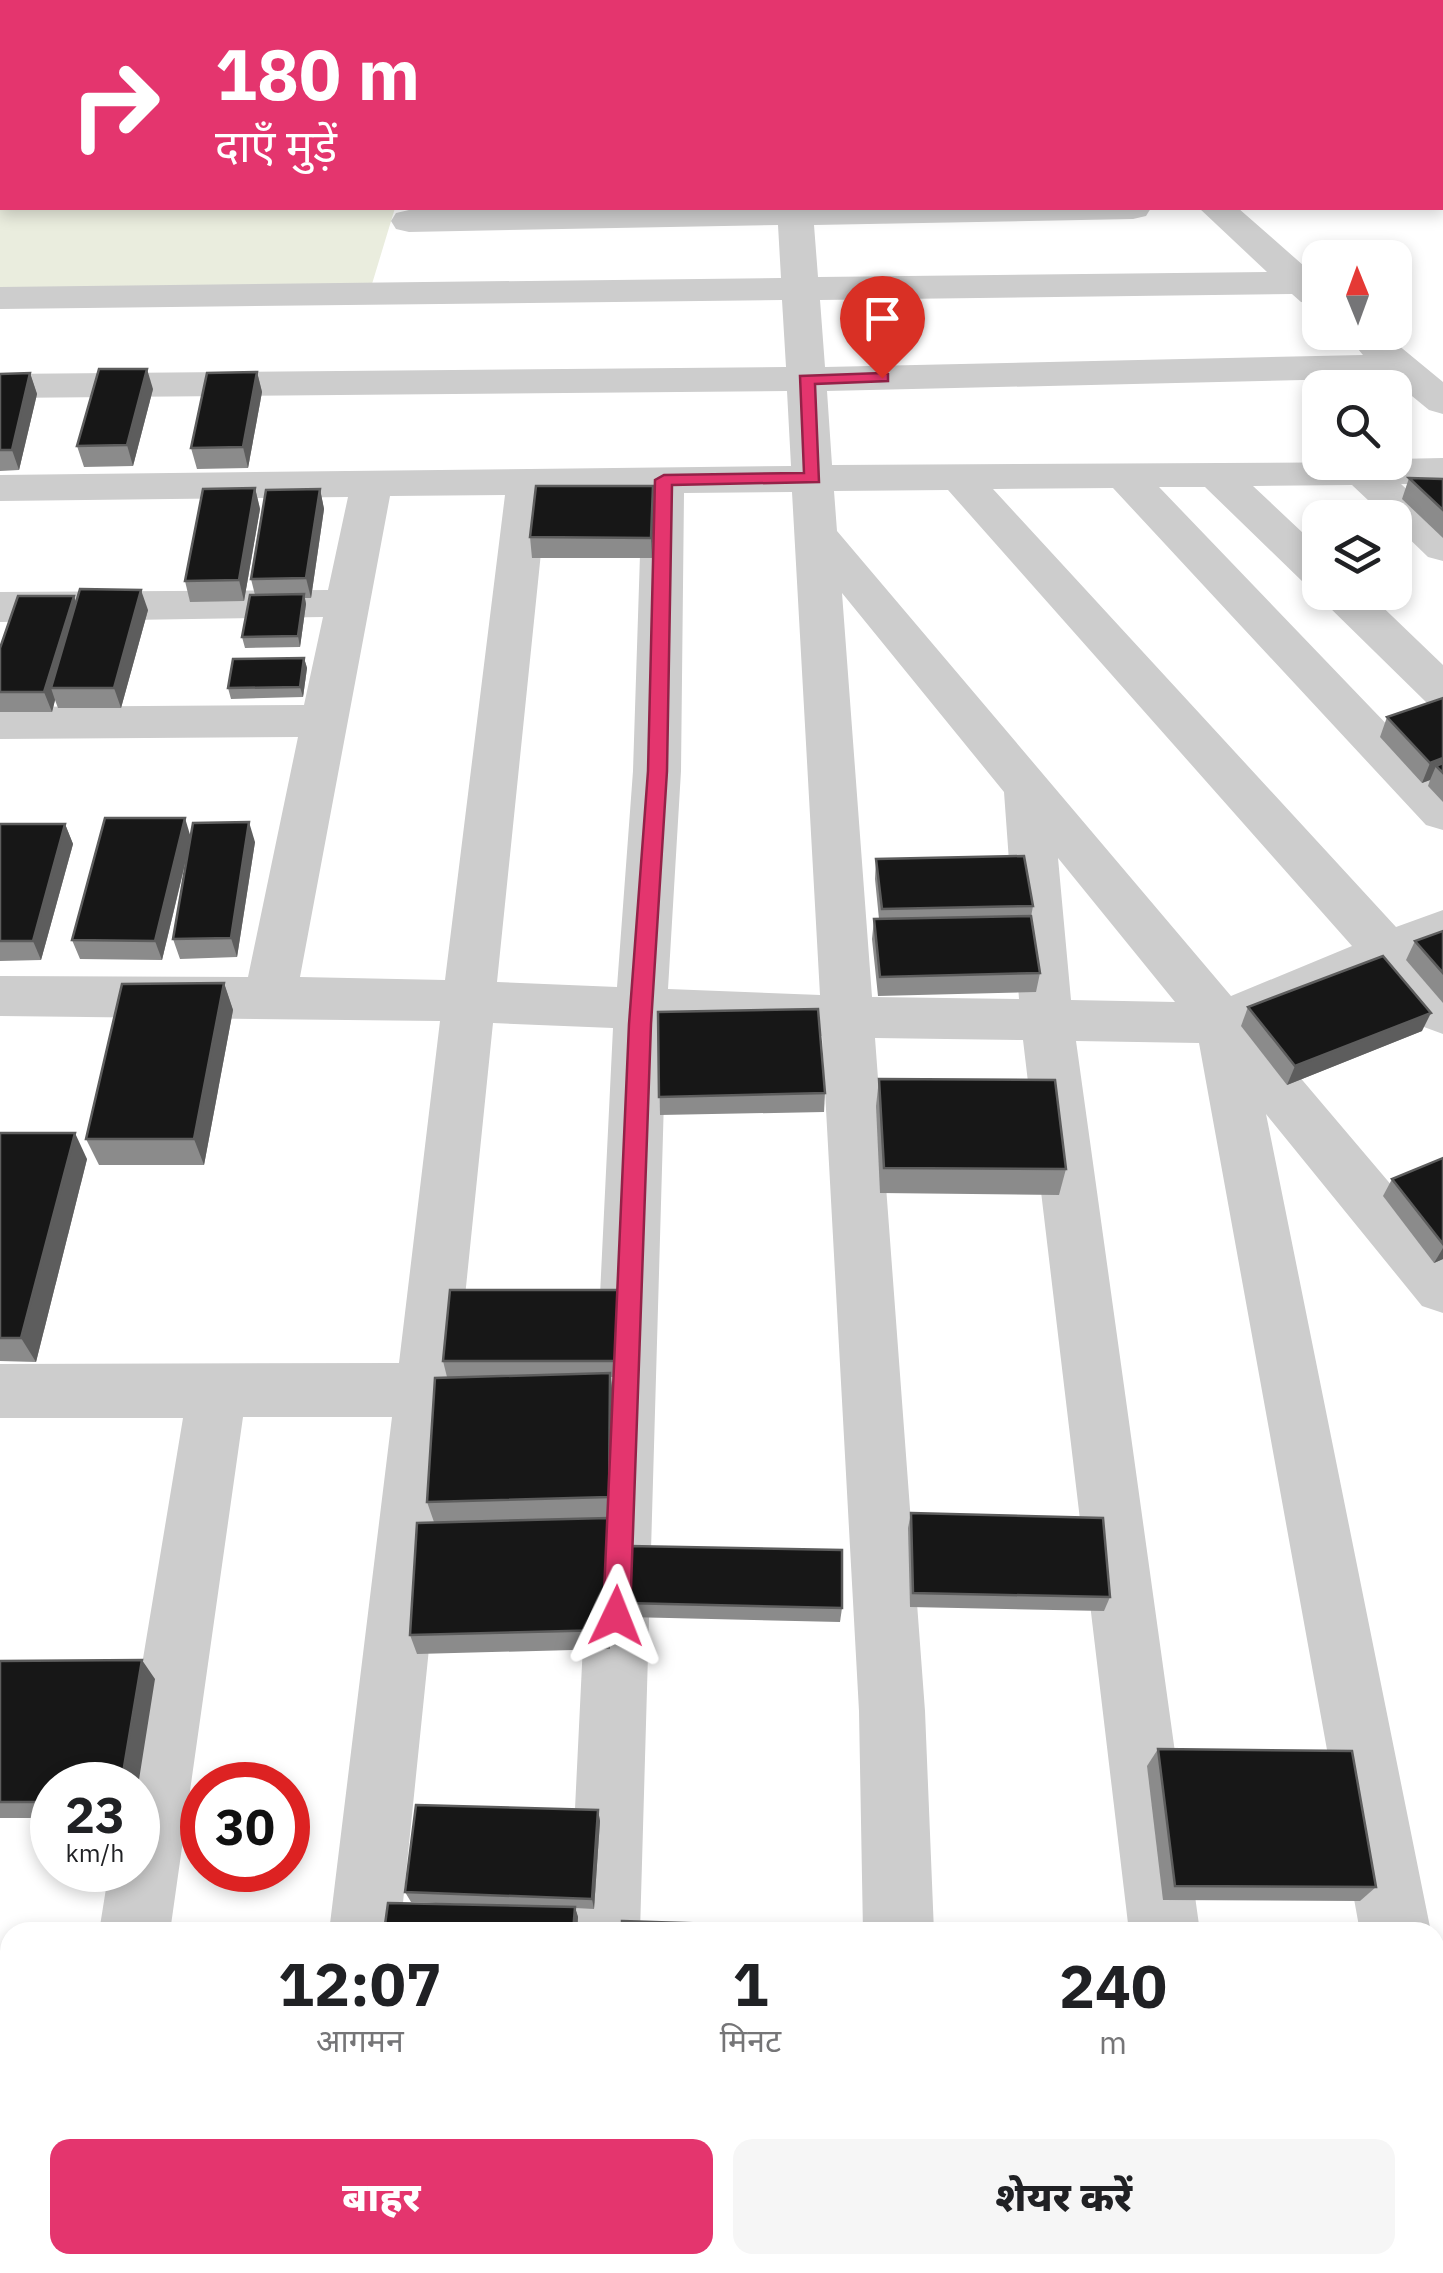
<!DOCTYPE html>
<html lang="hi">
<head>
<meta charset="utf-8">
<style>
	:root { --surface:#fff; --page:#f6f6f6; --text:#202124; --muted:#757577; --accent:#e4356e }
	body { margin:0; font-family:"IBM Plex Sans","Noto Sans Devanagari",sans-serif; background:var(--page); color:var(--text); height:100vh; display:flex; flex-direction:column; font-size:38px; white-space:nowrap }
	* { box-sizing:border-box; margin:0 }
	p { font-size:32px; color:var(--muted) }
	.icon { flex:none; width:55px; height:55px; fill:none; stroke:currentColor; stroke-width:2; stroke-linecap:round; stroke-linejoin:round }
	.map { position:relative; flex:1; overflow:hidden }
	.drawer { position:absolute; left:0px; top:1922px; width:1445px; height:352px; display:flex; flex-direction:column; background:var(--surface); border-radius:30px 30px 0 0; box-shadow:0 5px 15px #0003 }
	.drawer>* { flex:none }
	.banner { position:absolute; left:0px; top:0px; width:1445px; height:210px; box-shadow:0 5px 15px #0003; background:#e4356e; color:#fff; overflow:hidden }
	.needle { width:65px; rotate:359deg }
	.tools { position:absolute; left:1302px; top:240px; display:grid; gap:20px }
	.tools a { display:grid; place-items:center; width:110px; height:110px; border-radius:20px; background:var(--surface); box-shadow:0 5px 15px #0003; font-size:50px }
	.speed { position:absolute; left:30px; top:1762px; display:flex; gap:20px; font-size:50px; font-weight:700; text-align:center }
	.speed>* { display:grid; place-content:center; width:130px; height:130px; border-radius:50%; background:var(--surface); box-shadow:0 5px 15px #0003; line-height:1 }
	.speed small { font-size:25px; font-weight:400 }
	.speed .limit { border:15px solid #d22; background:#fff; color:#111 }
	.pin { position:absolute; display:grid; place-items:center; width:85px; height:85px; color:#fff; margin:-102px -42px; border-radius:50% 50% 50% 0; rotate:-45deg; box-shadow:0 0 10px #0007 }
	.pin .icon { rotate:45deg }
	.me { position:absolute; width:110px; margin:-55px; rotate:2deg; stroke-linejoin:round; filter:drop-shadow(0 0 8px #0008) }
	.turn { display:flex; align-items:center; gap:35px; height:210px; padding:0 50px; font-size:45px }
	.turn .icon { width:130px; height:130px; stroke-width:2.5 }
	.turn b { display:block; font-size:70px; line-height:85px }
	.eta { display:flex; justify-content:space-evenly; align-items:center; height:170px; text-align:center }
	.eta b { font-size:60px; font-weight:800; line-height:70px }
	.action { display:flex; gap:20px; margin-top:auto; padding:20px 50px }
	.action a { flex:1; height:115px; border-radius:20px; background:var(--accent); color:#fff; font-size:40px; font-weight:800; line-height:115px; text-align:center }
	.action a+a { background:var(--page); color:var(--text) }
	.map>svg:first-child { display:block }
	.green { fill:#eaedde }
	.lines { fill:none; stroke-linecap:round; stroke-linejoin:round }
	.minor { fill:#cdcdcd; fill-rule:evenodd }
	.wall { fill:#8b8b8b }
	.shaded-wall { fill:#5d5d5d }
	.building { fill:#171717; stroke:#5d5d5d; stroke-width:2.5 }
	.route { fill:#e4356e; stroke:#942248; stroke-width:2.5 }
</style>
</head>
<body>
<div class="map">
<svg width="1443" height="2273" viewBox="0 0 1443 2273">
	<rect width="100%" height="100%" fill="#fff"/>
	<path class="green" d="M0,0h739l1,2h-738v206h393l-23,76 -372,6z"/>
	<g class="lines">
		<g class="minor">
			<path d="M812,0h32l1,2h-32z"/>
			<path d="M905,0h33l1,2h-32z"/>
			<path d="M1042,0h33l1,2h-32z"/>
			<path d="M1381,0h32l1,2h-32z"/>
			<rect x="1442" y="44" width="1" height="20"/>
			<rect x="1442" y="84" width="1" height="21"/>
			<path d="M556,208h595l-5,8 -13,3 -319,6 4,52 449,-5 -68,-64h39l82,72v24l-19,-2 -9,-8 -472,6 5,67 538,-12 -10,-12 5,-8h28l57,47v32l-14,-4 -39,-32 -563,13 5,74 563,-3v-3l48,-1v26h-42l42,39v38l-15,-4 -33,-32v-7h-8l-35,-33 -99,1 67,63v39l-15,-4 -100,-97h-46l284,296v47l-17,-5 -313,-337 -120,1 403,438 47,-17v40l-18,8 18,20v56l-19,-7 -44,-50 -121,52 184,217v67l-21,-7 -156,-192 165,818h-71l-161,-889 -123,-2 124,891h-71l-106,-892 -148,-2 50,673 9,221h-71l-4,-221 -37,-675 -156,-6 -26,902h-71l44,-904 -120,-5 -93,909h-71l63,-515h-149l-73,515h-71l10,-62h29v-85h-16l61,-367h-183v-54l399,-1 41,-342 -440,-5v-40l248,1 50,-240 -298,2v-32l304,-2 19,-88 -323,5v-30l328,-2 20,-93 -348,4v-26l791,-9 -4,-75 -787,7v-24l786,-7 -4,-67 -782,9v-22l781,-9 -3,-53 -369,7 -13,-3 -5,-8 5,-8 13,-3zM948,490l404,456 -121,50 -394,-465 -3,-40zM792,492l28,503 -152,-6 13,-218 3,-278zM642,493l-9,278 -16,216 -120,-5 50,-488zM505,495l-60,485 -145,-3 90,-481zM842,593l162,199 15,207 -147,-2zM1058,858l117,144 -104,-2z"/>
			<path d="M1320,589v3h47l76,73v43l-16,-5 -103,-101 -6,-10z"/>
			<path d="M1435,2098l8,4v113l-8,-3z"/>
			<path d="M39,2265h78l-1,8h-78z"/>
			<path d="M288,2265h78l-1,8h-78z"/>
			<rect x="551" y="2265" width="78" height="8"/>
			<rect x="868" y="2265" width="78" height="8"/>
		</g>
	</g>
	<g class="wall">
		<path d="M257,372l5,20 -14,76 -51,1 -6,-21z"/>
		<path d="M30,373l7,21 -18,76 -19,1v-97z"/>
		<path d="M153,389l-20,77 -49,1 -7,-21z"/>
		<path d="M1409,478l34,1v59l-41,-39z"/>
		<path d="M653,486l-1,72h-120l-2,-21z"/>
		<path d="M255,488l5,21 -16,92 -54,1 -5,-21z"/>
		<path d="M320,489l4,20 -13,89h-6l1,6 -6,43 -55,1 -3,-11 13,-42 -4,-16z"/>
		<path d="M74,596l2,6 72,8 -27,98h-63l-3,-8 -3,12h-52v-64z"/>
		<path d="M304,658l3,10 -4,29 -72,2 -3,-11z"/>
		<path d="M1443,698v104l-15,-16 2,-6 -8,3 -42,-46 7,-20z"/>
		<path d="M0,824h65l8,20 -32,116 -41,1z"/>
		<path d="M191,837l64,5 -18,115 -57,2 -7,-20 17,-95 -28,116 -82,-1 -8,-19z"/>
		<path d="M876,859l157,47 -2,11 9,56 -4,19 -158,4 -6,-57 2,-20h5l-4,-40z"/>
		<path d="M1443,931v72l-37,-43 9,-19z"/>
		<path d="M224,983l9,27 -29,155h-105l-13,-26z"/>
		<path d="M1248,1007l174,24 -135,54 -46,-59z"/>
		<path d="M658,1012l167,81 -1,19 -164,3z"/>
		<path d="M879,1079l187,90 -7,26 -179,-2 -4,-87z"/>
		<path d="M0,1133l87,26 -51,203 -36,-1z"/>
		<path d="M1443,1158v101l-9,4 -51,-67 9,-17z"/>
		<path d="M620,1307l-3,70h-6l2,19 -2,122h-3l2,21v110l-193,5 -7,-19 24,-113 -7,-20 20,-125 -4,-16z"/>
		<path d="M911,1513l199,84 -6,14 -194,-4 -2,-79z"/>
		<path d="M625,1603l217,5 -2,14 -213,-5z"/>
		<path d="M0,1661l155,18 -103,106v33h-52z"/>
		<path d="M1158,1749l218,138 -16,14 -197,-1 -16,-134z"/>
		<path d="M598,1810l2,11 -6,88 -19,-1 3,9 -1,15h-193l129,-26 -102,-4 -6,-10z"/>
		<path d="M626,2265h220l-218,8z"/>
		<path d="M931,2265h279l2,8h-281z"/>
		<path d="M1230,2265l205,8h-219v-3z"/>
	</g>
	<g class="shaded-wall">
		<path d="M147,369l6,20 -20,77 -6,-21z"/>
		<path d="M257,372l5,20 -14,76 -5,-21z"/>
		<path d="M30,373l7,21 -18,76 -7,-20z"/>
		<path d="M653,486l1,21 -2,51 -1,-20z"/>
		<path d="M255,488l5,21 -16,92 -5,-21z"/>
		<path d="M320,489l4,20 -13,89 -5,-20z"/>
		<path d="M141,590l7,20 -27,98 -7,-20z"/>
		<path d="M304,594l2,10 -6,43 -2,-11z"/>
		<path d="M74,596l7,21 -30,71 4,12 -3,12 -8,-20z"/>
		<path d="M304,658l3,10 -4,29 -3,-10z"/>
		<path d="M1443,758v15l-7,-7 -6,14 -8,3 8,-20z"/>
		<path d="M185,818l6,20 -29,122 -7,-19z"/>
		<path d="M249,822l6,20 -18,115 -6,-19z"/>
		<path d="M65,824l8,20 -32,116 -8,-19z"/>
		<path d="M224,983l9,27 -29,155 -10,-26z"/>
		<path d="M1431,1013l-9,18 -135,54 8,-19z"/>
		<path d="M75,1133l12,26 -51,203 -15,-24z"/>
		<path d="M1443,1248v11l-9,4z"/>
		<path d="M618,1290l2,17 -3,70 -2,-16z"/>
		<path d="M610,1373l3,23 -2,122 -2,-21z"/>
		<path d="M608,1518l2,21v110l-2,-19z"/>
		<path d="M142,1660l13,19 -17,107v-1h-17z"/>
		<path d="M598,1810l2,11 -6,88 -2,-10z"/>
		<path d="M575,1907l3,10 -1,15h-4z"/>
		<path d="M215,2265h11l-1,8h-11z"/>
	</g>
	<g class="building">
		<path d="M99,369h48l-20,76 -50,1z"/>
		<path d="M257,372l-14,75 -52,1 16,-75z"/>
		<path d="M30,373l-18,77h-12v-76z"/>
		<path d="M1409,478l34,1v31z"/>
		<path d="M536,486h117l-2,52 -121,-1z"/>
		<path d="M255,488l-16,92 -54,1 18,-92z"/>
		<path d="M320,489l-14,89 -55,1 15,-89z"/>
		<path d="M80,589l61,1 -27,98h-63z"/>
		<path d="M304,594l-6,42 -56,1 8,-42z"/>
		<path d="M18,596h56l-30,96h-44v-44z"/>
		<path d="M304,658l-4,29 -72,1 5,-29z"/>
		<path d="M1443,698v60l-13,5 -43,-46z"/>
		<path d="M1443,763v10l-7,-7z"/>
		<path d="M105,818h80l-30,123 -83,-1z"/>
		<path d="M249,822l-18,116 -58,1 20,-116z"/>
		<path d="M0,824h65l-32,117h-33z"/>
		<path d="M1024,856l9,50 -151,3 -6,-50z"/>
		<path d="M1031,916l9,57 -160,4 -6,-58z"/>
		<path d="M1443,931v42l-28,-32z"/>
		<path d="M1383,956l48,57 -136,53 -47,-59z"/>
		<path d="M224,983l-30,156h-108l36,-155z"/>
		<path d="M818,1009l7,84 -166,4 -1,-85z"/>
		<path d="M879,1079l176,1 11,89 -182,-1z"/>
		<path d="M0,1133h75l-54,205h-21z"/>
		<path d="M1443,1158v86l-51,-65z"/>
		<path d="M450,1290h168l-3,71h-172z"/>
		<path d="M610,1373l-1,124 -182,5 8,-124z"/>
		<path d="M911,1513l192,5 7,79 -197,-4z"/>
		<path d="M608,1518v112l-198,5 7,-112z"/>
		<path d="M629,1546l213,4v58l-217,-5z"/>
		<path d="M142,1660l-21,125h-69v17h-52v-141z"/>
		<path d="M1158,1749l194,2 24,136 -201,-1z"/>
		<path d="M416,1805l182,5 -6,89 -187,-7z"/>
		<path d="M388,1903l187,4 -2,25h-189z"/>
		<path d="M622,1921l221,7v4h-221z"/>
		<path d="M110,2265h105l-1,8h-105z"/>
		<path d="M626,2265h126l-126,4z"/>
		<path d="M937,2265h273l2,8h-274z"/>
		<path d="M1230,2265h204l1,8h-204z"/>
		<path d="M345,2267h227v6h-228z"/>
	</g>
	<path class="route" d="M882,373l6,1v7l-73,3 4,98 -147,3 -5,286 -16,253 -21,592 -4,10 -10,3 -9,-3 -4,-10 26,-592 19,-253 7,-291 9,-5 140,-2 -4,-97z"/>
</svg>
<div class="tools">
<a><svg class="needle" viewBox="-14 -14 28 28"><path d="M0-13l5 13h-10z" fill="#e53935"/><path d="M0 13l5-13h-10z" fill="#757577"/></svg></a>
<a><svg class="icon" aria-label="search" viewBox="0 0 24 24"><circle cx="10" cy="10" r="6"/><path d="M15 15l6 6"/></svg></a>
<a><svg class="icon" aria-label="layers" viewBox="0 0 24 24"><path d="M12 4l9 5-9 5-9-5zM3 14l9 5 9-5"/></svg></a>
</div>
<div class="speed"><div>23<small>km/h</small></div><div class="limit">30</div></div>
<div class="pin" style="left:882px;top:378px;background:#d93025"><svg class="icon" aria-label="arrive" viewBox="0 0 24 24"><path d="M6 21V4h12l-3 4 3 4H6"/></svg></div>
<svg class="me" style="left:616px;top:1616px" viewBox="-20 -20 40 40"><path d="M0-17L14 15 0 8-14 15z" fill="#e4356e" stroke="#fff" stroke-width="4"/></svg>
<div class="banner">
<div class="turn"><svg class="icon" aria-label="right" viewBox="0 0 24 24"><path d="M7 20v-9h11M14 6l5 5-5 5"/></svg><div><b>180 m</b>दाएँ मुड़ें</div></div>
</div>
<section class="drawer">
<div class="eta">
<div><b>12:07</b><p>आगमन</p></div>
<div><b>1</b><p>मिनट</p></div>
<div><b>240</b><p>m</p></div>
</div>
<div class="action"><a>बाहर</a><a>शेयर करें</a></div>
</section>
</div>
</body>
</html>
